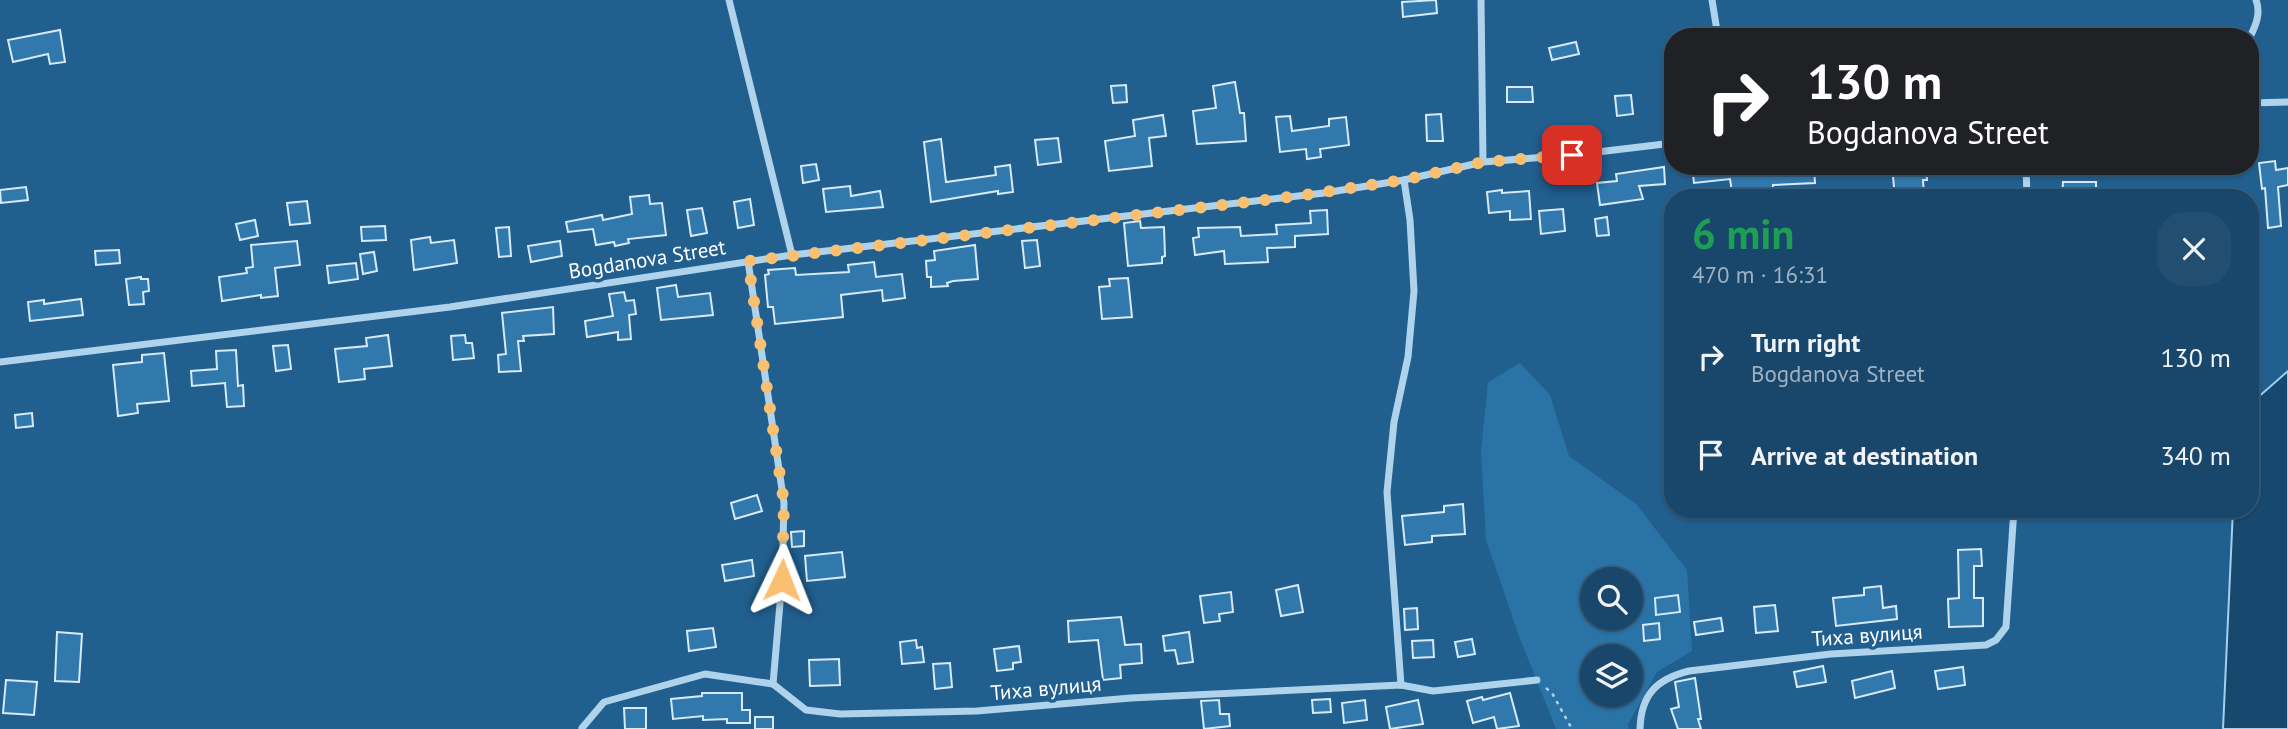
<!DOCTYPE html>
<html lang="en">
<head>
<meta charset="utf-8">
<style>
	:root { --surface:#19476b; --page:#224e71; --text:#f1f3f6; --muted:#9fb2c1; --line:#375f7e }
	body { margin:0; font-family:"PT Sans",sans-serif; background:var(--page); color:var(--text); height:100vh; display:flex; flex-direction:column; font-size:26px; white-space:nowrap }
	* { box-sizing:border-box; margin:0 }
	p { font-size:23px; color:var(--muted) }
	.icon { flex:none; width:38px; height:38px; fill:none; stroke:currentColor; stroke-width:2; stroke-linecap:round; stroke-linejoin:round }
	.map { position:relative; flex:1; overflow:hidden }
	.sheet { position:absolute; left:1664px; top:189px; width:595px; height:329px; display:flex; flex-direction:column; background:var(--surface); border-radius:28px; box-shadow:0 2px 5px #0004,0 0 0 2px var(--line) }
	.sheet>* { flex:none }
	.banner { position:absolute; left:1664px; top:28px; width:595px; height:147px; border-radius:28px; box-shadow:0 2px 5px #0004,0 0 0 2px var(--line); background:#202124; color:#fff; overflow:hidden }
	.fabs { position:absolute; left:1580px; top:567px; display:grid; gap:14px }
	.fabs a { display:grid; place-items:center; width:63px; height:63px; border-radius:50%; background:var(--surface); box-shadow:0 2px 5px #0004,0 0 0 2px var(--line); font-size:35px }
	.pin { position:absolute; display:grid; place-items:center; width:60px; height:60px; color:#fff; margin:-30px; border-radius:14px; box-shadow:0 4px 10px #0006 }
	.me { position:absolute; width:77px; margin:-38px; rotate:2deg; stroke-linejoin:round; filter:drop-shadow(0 0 5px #0008) }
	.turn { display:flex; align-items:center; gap:24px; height:147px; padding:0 28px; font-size:32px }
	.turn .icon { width:91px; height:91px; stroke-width:2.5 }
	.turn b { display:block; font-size:49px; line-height:60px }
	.round { display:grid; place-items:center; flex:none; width:74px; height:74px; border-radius:28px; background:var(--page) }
	.overview { display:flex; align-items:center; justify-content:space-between; height:119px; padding:0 28px }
	h1 { font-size:42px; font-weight:700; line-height:52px; color:#1e9e55 }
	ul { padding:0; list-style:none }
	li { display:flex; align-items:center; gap:21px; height:98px; padding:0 28px }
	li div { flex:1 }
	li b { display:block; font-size:26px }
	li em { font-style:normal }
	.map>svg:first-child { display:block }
	.green { fill:#2a73a7; fill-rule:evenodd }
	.water { fill:#17486e; stroke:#a4d0ee; stroke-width:2 }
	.building { fill:#3178ac; stroke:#d6eaf9; stroke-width:2 }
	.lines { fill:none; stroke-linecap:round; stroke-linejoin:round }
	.path { stroke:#b0d3ec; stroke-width:2.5; stroke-dasharray:3.5 5; stroke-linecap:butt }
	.minor { stroke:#b0d3ec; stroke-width:7 }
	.route { stroke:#f9c072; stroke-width:12; stroke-dasharray:0 21.6 }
	.labels { text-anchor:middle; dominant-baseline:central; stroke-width:7; stroke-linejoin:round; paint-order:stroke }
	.street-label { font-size:21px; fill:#fff; stroke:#215f8f }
</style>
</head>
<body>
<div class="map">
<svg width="2288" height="729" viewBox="0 0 2288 729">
	<rect width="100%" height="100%" fill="#215f8f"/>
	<path class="green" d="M1520,363l30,32 19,61 67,48 51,66 5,81 -35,21 -29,52 1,5h-73l-37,-93 -33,-96 -5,-89 7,-69zM1592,579h39v39h-39zM1592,656h39v39h-39z"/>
	<path class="water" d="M2288,371v358h-65l10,-220h17l1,-96 5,-14z"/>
	<g class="building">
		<path d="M1436,0l1,13 -34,4 -1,-15z"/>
		<path d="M60,30l5,32 -15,2 -2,-10 -35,8 -5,-22z"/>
		<path d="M1576,42l3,12 -27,6 -3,-12z"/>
		<path d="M1235,82l5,31h4l2,28 -49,3 -4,-33 23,-3 -3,-22z"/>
		<path d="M1126,85l1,17 -14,1 -2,-17z"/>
		<path d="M1507,87h25l1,15h-26z"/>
		<path d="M1631,95l2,19 -16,2 -2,-20z"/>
		<path d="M1441,114l2,27h-16l-1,-26z"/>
		<path d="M1163,115l3,21 -17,2 3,28 -43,5 -4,-30 30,-5 -2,-16z"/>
		<path d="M1290,116l2,15 37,-5v-7l17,-2 3,28 -29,4 1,8 -14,2 -1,-10 -26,3 -4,-35z"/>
		<path d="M1058,138l3,24 -23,3 -3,-25z"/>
		<path d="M941,139l5,43 50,-7 -1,-8 15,-2 3,27 -15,2v-3l-67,11 -7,-60z"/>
		<path d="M2275,161l1,9 12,-2v17l-10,2 3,39 -13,2 -3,-40 -3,1 -3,-26z"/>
		<path d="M816,164l3,16 -16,3 -2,-17z"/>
		<path d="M1692,166h122l1,17 -42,2v3l-41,4 -2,-13 -36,4z"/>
		<path d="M1892,166h34l1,14h-4l1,16 -29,2z"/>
		<path d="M1664,167l1,17 -26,2 4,13 -43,6 -3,-22 20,-2 -1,-7z"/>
		<path d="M2063,182h33v15h-34z"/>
		<path d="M850,186l1,10 29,-5 3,16 -57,5 -3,-23z"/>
		<path d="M26,187l2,13 -27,3 -1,-13z"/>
		<path d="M1502,190v3l27,-2 2,28 -21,1v-9l-21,2 -2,-21z"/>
		<path d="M649,195l1,9 12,-1 4,32 -38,4 1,4 -14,3 -1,-4 -18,3 -3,-16 -25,3 -2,-10 36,-7 1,5 29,-6 -2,-17z"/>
		<path d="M750,199l4,26 -16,3 -4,-26z"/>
		<path d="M307,201l3,22 -20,2 -3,-22z"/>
		<path d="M702,208l5,25 -16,3 -4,-26z"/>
		<path d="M1563,209l2,22 -24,3 -2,-23z"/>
		<path d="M1327,210l1,24 -33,2v11l-28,1 1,14 -43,2 -1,-13 -29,4 -2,-17 6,-1 -1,-9 42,-1 1,9 36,-2 -1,-9 35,-2 -1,-12z"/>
		<path d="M1607,217l2,18 -12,1 -2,-17z"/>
		<path d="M255,220l3,16 -18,4 -4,-16z"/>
		<path d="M1140,221l1,7 23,-1 1,29 -3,1v6l-34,3 -4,-43z"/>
		<path d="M385,226l1,14 -24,1 -1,-14z"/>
		<path d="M509,227l2,29 -12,1 -3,-29z"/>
		<path d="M430,237l1,6 23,-3 3,23 -43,7 -3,-30z"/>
		<path d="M1037,240l3,26 -15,2 -3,-27z"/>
		<path d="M297,241l3,24 -25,3 3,28 -17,2v-3l-39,6 -3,-24 28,-4 -1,-5 7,-1 -2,-22z"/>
		<path d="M560,241l2,15 -31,6 -3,-16z"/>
		<path d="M975,245l3,34 -25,2 -6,2 1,3 -17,1v-10h-4l-1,-16 9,-1 -1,-9z"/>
		<path d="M119,250l1,13 -24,2 -1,-14z"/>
		<path d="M374,252l3,19 -14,3 -3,-20z"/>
		<path d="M874,262l2,15 26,-3 3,24 -22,3 -1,-11 -41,5 2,22 -68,7 -2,-17h-5l-3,-32 4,-1 -1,-4 27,-2 1,7 53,-3 -1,-7z"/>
		<path d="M356,263l2,16 -29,4 -2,-17z"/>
		<path d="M141,277v2h7l1,12 -6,1 1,12 -15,1 -3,-26z"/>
		<path d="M1128,278l4,39 -30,2 -3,-32 11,-1 -1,-7z"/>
		<path d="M676,285l2,12 32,-4 3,22 -52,5 -4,-32z"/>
		<path d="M624,292l2,9 8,-1 2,14 -7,1 2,24 -13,1v-8l-31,5 -2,-16 28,-5 -4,-22z"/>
		<path d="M81,299l2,16 -53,6 -2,-19 16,-2v4z"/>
		<path d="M553,307l1,27 -31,2 1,5h-6l3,30 -22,1 -1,-17 8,-1 -4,-41z"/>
		<path d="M388,335l4,31 -28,3 1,10 -26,3 -4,-33 32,-3 -1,-8z"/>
		<path d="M465,335l1,8h6l2,15 -21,2 -2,-24z"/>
		<path d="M288,345l3,24 -15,2 -3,-25z"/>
		<path d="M236,350l2,36 5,-1 1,21 -17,1 -2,-24 -33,3 -1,-15 26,-2 -1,-18z"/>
		<path d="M164,353l5,48 -32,3 1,9 -20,3 -5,-51 29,-3v-7z"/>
		<path d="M32,413l1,13 -17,2 -1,-13z"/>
		<path d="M757,495l5,16 -27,8 -4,-16z"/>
		<path d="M1463,504l2,30 -33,2v6l-27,3 -3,-29 42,-4v-6z"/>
		<path d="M804,531v15l-12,1 -1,-15z"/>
		<path d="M1981,549l1,17h-8v32h9v28l-34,1 -1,-28 11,-1 -1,-48z"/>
		<path d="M842,552l3,25 -38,4 -2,-25z"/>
		<path d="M752,560l2,16 -29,5 -3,-16z"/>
		<path d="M1298,585l5,27 -22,4 -5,-26z"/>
		<path d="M1881,586l2,22 13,-2 1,13 -61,7 -3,-28 31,-3v-7z"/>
		<path d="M1231,592l2,20 -14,2 1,7 -16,2 -4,-27z"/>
		<path d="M1678,595l2,17 -24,3 -1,-17z"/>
		<path d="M1775,605l3,26 -22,2 -2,-26z"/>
		<path d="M1417,608l1,21 -13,1 -1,-21z"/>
		<path d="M1121,617l4,28 16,-1 1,19 -22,2 1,13 -18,2 -5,-40 -29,2 -1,-21z"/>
		<path d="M1721,618l2,13 -27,4 -2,-13z"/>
		<path d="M1659,623l1,16 -16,2 -1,-16z"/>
		<path d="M713,628l3,19 -27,4 -2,-20z"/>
		<path d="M57,632l25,2 -3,48 -24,-1z"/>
		<path d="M1189,632l4,30 -15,2 -3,-14 -10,1 -2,-15z"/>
		<path d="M1472,639l3,15 -17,3 -3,-15z"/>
		<path d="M916,640l1,8 5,-1 2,15 -22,2 -2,-22z"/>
		<path d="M1433,640l1,17 -21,1 -1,-17z"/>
		<path d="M1019,646l2,16 -8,1v6l-16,2 -3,-22z"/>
		<path d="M839,659l1,26 -30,1 -1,-26z"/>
		<path d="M950,663l2,24 -17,2 -2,-25z"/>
		<path d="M1823,666l3,16 -29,5 -3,-15z"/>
		<path d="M1963,667l2,18 -27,4 -3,-18z"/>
		<path d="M1892,671l3,17 -40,10 -3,-17z"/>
		<path d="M1695,678l6,41h-3l3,10h-23l-7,-20 8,-2 -4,-25z"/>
		<path d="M6,680l31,2 -3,33 -31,-2z"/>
		<path d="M702,693h40v17h8v13h-23v-4l-24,1v-4l-30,3 -2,-20 31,-3z"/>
		<path d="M1510,693l9,33 -22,3 -3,-12 -21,6 -6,-22 15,-4 1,3z"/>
		<path d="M1330,699l1,13 -18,1 -1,-13z"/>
		<path d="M1219,700l1,14h9l1,12 -26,3 -3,-28z"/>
		<path d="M1365,700l2,20 -23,3 -2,-20z"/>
		<path d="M1418,700l5,24 -33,5 -4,-22z"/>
		<path d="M624,708h22v21h-21z"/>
		<rect x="755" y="717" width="18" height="12"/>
	</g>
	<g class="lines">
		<path class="path" d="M1546,688l6,5 20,36"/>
		<g class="minor">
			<path d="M729,0l63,255"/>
			<path d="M1481,0l2,162"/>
			<path d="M1712,0l6,37"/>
			<path d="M2250,37c6,-12 11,-24 6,-37"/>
			<path d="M2250,103l38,-1"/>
			<path d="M2026,166l1,32"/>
			<path d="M748,261l36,242 -2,77 -9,104"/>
			<path d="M0,362l450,-55 342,-52 532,-62 80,-13 79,-18 89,-7 101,-12"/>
			<path d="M1401,685l-14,-193 7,-70 14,-65 6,-66 -4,-71 -6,-40"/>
			<path d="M582,728l22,-26 101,-28 68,10 33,26 34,4 137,-3 154,-13 270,-13 32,6 104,-11"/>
			<path d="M1640,729c1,-35 17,-50 49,-58l142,-17 155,-9 10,-5 10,-13 8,-118"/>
		</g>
	</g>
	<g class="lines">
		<path class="route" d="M782,580l2,-77 -36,-242 550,-65 106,-16 79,-18 89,-7"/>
	</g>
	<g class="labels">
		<g class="street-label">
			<text transform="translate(647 259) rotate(-9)">Bogdanova Street</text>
			<text transform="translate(1867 635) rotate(-4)">Тиха вулиця</text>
			<text transform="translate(1046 688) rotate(-5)">Тиха вулиця</text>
		</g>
	</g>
</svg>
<div class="fabs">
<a><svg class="icon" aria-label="search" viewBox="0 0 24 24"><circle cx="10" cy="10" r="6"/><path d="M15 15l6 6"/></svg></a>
<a><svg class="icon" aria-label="layers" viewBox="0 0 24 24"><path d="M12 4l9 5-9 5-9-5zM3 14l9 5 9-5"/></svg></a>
</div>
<div class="pin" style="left:1572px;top:155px;background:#d93025"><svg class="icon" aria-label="arrive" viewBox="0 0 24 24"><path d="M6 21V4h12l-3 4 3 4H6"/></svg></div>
<svg class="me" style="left:782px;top:580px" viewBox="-20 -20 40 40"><path d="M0-17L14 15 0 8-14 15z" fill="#f9c072" stroke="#fff" stroke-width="4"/></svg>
<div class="banner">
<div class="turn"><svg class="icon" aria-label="right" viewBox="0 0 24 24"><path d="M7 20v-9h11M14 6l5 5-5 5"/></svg><div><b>130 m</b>Bogdanova Street</div></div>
</div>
<section class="sheet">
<div class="overview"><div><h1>6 min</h1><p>470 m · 16:31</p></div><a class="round"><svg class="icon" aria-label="close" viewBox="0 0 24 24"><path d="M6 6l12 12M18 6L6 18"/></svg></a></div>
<ul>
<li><svg class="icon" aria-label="right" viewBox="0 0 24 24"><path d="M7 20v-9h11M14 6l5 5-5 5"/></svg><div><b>Turn right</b><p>Bogdanova Street</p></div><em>130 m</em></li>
<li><svg class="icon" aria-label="arrive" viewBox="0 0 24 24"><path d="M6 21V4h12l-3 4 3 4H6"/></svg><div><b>Arrive at destination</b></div><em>340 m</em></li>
</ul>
</section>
</div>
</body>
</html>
